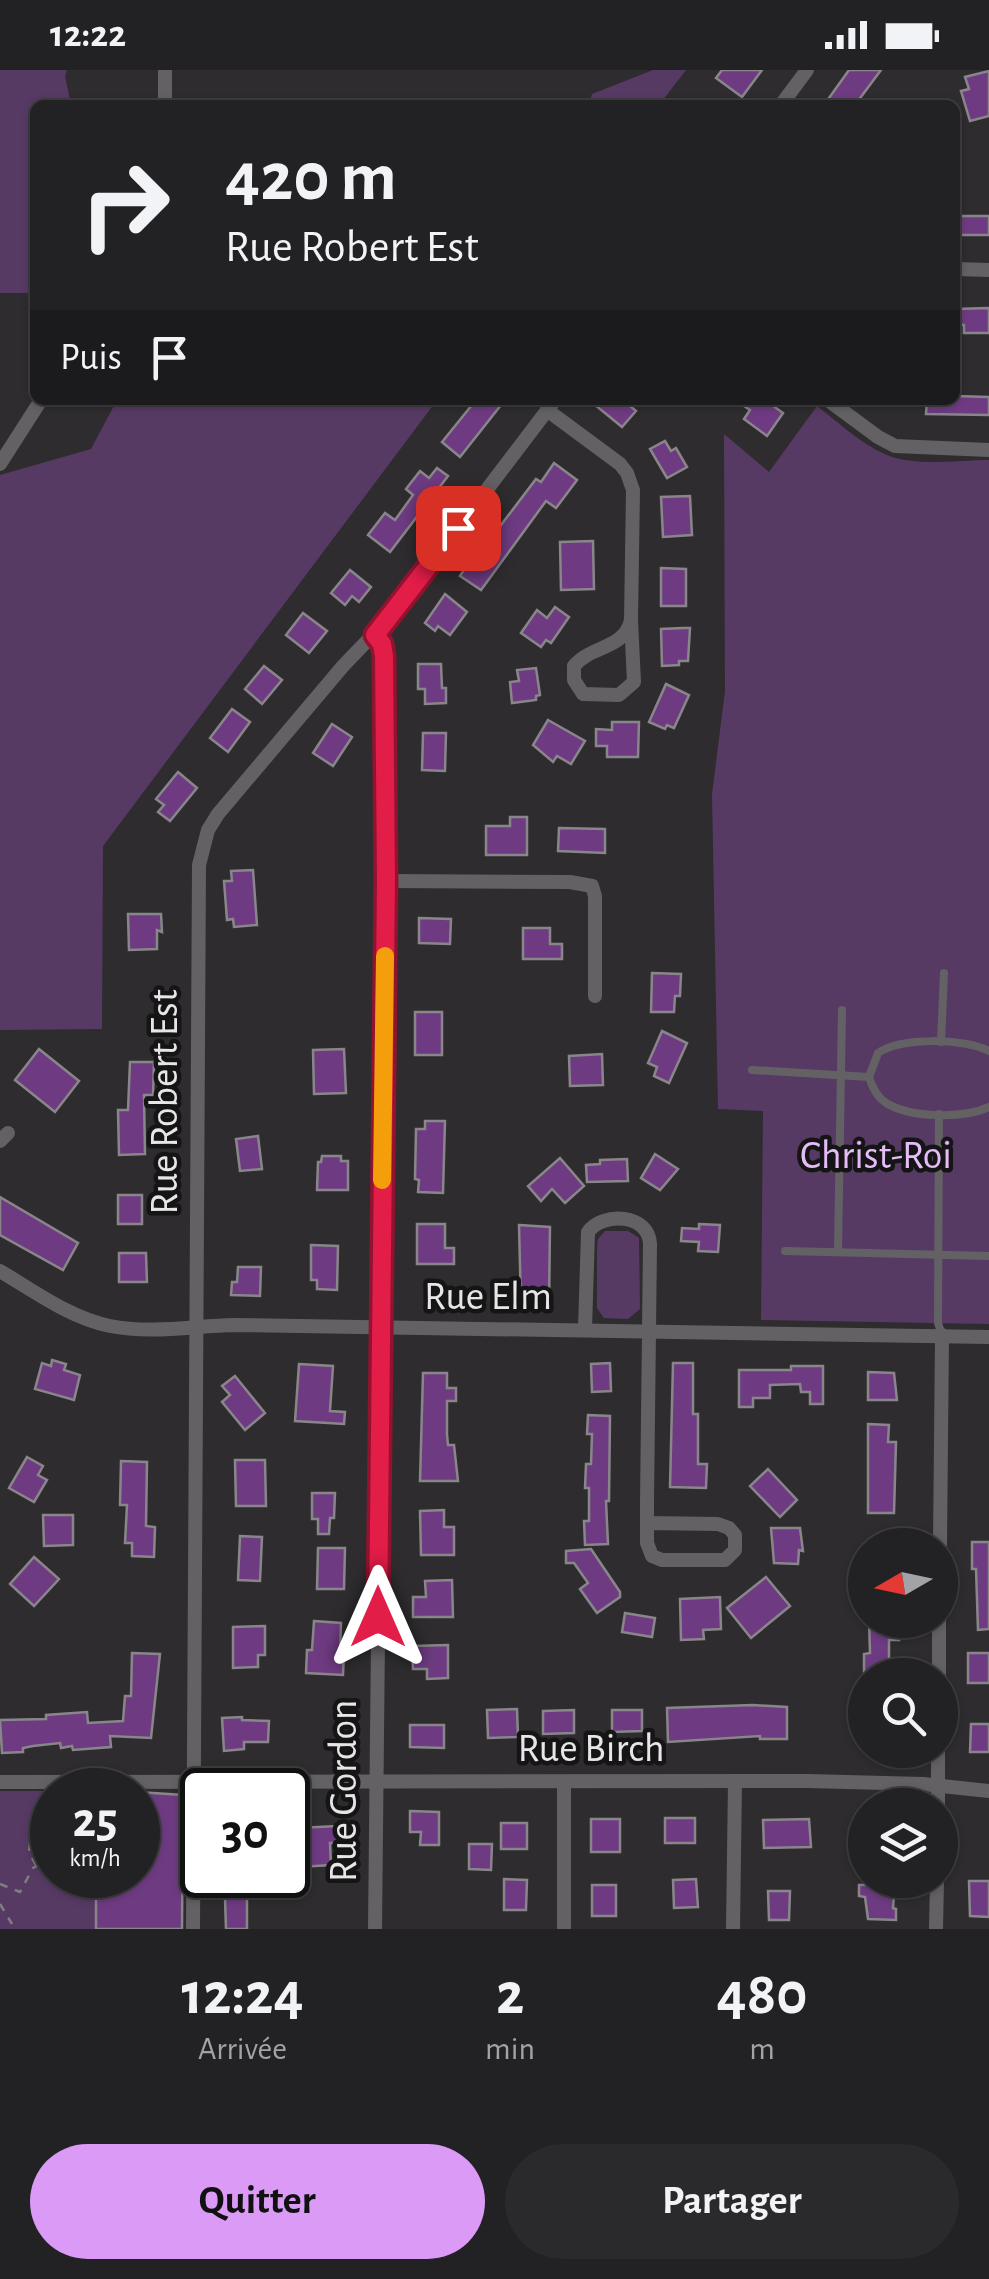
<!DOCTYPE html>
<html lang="fr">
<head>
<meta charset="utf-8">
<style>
	:root { --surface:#222123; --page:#2a292b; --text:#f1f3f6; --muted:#a2a3a6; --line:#3f3e41; --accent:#da9af6 }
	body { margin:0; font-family:"Alegreya Sans",sans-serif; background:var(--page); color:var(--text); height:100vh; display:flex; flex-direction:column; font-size:38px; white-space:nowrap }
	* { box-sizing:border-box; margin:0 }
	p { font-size:32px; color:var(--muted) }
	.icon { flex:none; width:55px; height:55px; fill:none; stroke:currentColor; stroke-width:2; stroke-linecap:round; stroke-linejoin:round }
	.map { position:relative; height:1859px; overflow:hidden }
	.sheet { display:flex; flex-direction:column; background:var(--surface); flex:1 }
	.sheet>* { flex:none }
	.guide { position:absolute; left:30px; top:30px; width:930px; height:305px; border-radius:15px; box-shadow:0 2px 8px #0004,0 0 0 2px var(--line); background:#222123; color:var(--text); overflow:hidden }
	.needle { width:65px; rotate:261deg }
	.controls { position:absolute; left:848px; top:1458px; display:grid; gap:20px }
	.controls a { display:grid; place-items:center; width:110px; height:110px; border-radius:50%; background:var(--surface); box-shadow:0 2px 8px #0004,0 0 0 2px var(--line); font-size:50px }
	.speed { position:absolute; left:30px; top:1698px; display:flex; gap:20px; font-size:50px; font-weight:700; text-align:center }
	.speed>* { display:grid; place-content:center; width:130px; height:130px; border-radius:50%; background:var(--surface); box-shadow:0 2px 8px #0004,0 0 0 2px var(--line); line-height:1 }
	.speed small { font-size:25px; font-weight:400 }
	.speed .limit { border:5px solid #111; border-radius:15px; background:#fff; color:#111 }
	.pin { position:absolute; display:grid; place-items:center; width:85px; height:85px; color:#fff; margin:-42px; border-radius:20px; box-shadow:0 5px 15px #0006 }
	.me { position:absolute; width:110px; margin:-55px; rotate:0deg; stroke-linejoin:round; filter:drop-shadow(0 0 8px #0008) }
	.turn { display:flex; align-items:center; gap:35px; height:210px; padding:0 30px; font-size:45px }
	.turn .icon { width:130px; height:130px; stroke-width:2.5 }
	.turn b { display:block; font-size:70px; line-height:85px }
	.then { display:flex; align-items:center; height:95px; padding:0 30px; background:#0003; gap:20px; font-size:38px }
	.eta { display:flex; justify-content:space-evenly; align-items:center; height:170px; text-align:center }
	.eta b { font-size:60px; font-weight:700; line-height:70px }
	.button { display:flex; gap:20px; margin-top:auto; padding:20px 30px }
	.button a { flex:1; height:115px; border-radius:60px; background:var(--accent); color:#111; font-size:40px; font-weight:700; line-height:115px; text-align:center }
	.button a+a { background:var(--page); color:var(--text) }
	.status { display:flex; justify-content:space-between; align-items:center; height:70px; padding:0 50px; background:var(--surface); direction:ltr }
	.status svg { height:28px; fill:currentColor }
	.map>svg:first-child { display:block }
	.green { fill:#573a64 }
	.building { fill:#6e3b82; stroke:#89868a; stroke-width:2.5 }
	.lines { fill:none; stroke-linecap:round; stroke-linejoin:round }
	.path { stroke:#807e80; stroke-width:2.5; stroke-dasharray:8 8; stroke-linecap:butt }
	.service { stroke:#646165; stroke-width:8 }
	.minor { stroke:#646165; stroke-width:14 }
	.route-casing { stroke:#92132f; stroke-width:25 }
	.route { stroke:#e11d48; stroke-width:18 }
	.slow { stroke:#f59e0b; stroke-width:18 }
	.labels { text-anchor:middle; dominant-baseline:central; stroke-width:9; stroke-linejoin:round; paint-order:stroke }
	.street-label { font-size:40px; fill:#e7e5e7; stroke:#161516 }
	.park-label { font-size:40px; fill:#e5bcf8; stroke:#161516 }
</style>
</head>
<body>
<div class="status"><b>12:22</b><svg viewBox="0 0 49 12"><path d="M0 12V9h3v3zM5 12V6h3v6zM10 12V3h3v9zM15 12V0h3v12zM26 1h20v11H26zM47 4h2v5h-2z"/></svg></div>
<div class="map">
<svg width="989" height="1859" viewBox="0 0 989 1859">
	<rect width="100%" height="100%" fill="#2e2c2f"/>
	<g class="green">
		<path d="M0,0h67l-2,6 6,29h-36v188h-35z"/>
		<path d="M653,0h33l-27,35h-70l3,-11z"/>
		<path d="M117,330h320l-334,446 -1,183 -102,1v-555l91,-26z"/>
		<path d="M817,336c22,17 44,38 70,49 30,12 71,5 102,5v864l-228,-4 2,-209 -45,-2 -6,-315 13,-103 -1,-257 45,38z"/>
		<path d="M605,1161h23l11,7 1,71 -12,10 -24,-1 -7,-10v-60l1,-9z"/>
		<path d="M0,1721h52v84h44v54h-96z"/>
	</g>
	<g class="building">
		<path d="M722,0h40l-20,27 -26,-19z"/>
		<path d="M849,0h32l-26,35h-31z"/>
		<path d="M989,1v45l-19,5 -9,-30 8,-2 -4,-12z"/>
		<path d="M960,146h29v19h-28z"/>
		<path d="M989,238v25h-25v-8h-9v-16z"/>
		<path d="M955,326l34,1v18l-63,-1 1,-14h28z"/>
		<path d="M476,330h29l-45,57 -18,-15z"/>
		<path d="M589,330h34l13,11 -14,16z"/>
		<path d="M735,330h30l18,13 -16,23 -23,-17 6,-9z"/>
		<path d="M665,371l6,10 5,-3 11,19 -20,11 -17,-29z"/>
		<path d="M554,393l23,17 -21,28 -10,-7 -65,89 -21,-14 18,-28 4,2 54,-71 5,3z"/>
		<path d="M437,398l11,8 -58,76 -22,-17 17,-22 10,7 18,-25 -7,-6 14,-18 9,7z"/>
		<path d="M690,426l2,39 -29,2 -2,-40z"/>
		<path d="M593,471l1,48 -33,1 -1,-48z"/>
		<path d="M661,498l25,1v37h-25z"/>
		<path d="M350,500l21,17 -12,15 -7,-6 -7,9 -14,-12z"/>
		<path d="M445,524l22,18 -17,23 -12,-9 -3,5 -10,-8z"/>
		<path d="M555,537l14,10 -18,26 -5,-3 -5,7 -20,-14 16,-23 10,8z"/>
		<path d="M303,543l24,18 -18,22 -23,-18z"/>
		<path d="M683,558h7l-2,33h-9v4l-17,1 -1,-37z"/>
		<path d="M418,594h23l1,24h4v15l-21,1v-15h-7z"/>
		<path d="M264,596l18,14 -20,24 -17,-15z"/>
		<path d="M536,598l4,27 -4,1v4l-24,3 -2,-21 9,-1 -2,-11z"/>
		<path d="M666,614l23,11 -15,33 -7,-3 -2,4 -16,-7z"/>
		<path d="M232,639l18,13 -22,30 -18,-14z"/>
		<path d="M548,650l37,21 -14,23 -14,-8 -4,6 -20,-17z"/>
		<path d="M612,652h27l-1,35h-31v-11h-11v-17l16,1z"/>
		<path d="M332,654l20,13 -19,29 -20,-13z"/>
		<path d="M423,663h23l-1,38 -23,-1z"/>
		<path d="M178,702l19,16 -27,33 -12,-9 6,-7 -8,-6z"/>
		<path d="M510,747h17v38h-41v-29h24z"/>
		<path d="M559,758l46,1v24l-47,-2z"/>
		<path d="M253,800l4,55 -23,2 -1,-8 -6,1 -3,-39h8l-1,-10z"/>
		<path d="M128,844h33l1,18 -5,-2v19l-28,1z"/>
		<path d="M419,848l32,1 -1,25 -31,-1z"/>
		<path d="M523,858h27v16h12v15h-39z"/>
		<path d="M652,903l29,1 -1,22h-5l-1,16h-23z"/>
		<rect x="415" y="942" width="27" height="43"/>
		<path d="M662,961l25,12 -18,40 -15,-7 3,-9 -9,-4z"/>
		<path d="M39,979l40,32 -24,31 -40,-32z"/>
		<path d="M344,979l2,44 -32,1 -1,-44z"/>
		<path d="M602,984l1,31 -33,1 -1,-30z"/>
		<path d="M130,992h24l-1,33h-9l1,59 -26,1 -1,-45h10z"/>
		<path d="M425,1051h20l-2,72 -25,-1 1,-12 -4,-1 1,-50h9z"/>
		<path d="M258,1066l4,33 -22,2 -4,-32z"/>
		<path d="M655,1084l23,15 -18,21 -19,-12z"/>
		<path d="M322,1086h19v5h7v29h-31l1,-28h3z"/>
		<path d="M560,1088l24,28 -19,17 -13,-14 -11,12 -13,-15z"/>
		<path d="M627,1089l1,22 -41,1 -1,-17 14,-1v-4z"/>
		<rect x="118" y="1125" width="24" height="29"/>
		<path d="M0,1127l78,46 -15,27 -63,-35z"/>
		<path d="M417,1154h28v24h9v16h-37z"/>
		<path d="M699,1154l21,1 -2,27 -20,-1 1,-9 -18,-1 1,-13 17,1z"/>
		<path d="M519,1155l31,2 -1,79h-28z"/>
		<path d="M311,1175l27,1 -1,44 -20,-1v-9h-6z"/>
		<path d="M119,1183h27l1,29h-28z"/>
		<path d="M238,1197h23l-1,29 -29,-1 1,-13h5z"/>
		<path d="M52,1290l14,4 -2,6 16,5 -6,25 -39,-11 7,-26 9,3z"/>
		<path d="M610,1293l1,28 -19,1 -1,-28z"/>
		<path d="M673,1293h20v51h5v50h9l-1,24 -36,-1z"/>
		<path d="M299,1294l34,2 -3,45 15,1 -1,12 -49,-3z"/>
		<path d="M791,1296h32v38h-13v-12h-9l-1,-8 -30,1v13h-17v9h-14v-37h52z"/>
		<path d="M868,1302l26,1 3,27h-29z"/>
		<path d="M423,1303h24v15h9v13h-9v33l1,11h6l4,36h-38z"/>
		<path d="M235,1306l30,37 -20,17 -23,-28 8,-7 -8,-9z"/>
		<path d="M588,1345l22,1 -1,85h-3l2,43 -23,1 -1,-24h5v-33h-4l1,-24h5l1,-30h-5z"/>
		<path d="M868,1354l21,1 -1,17h8l-2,71h-26z"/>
		<path d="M27,1387l16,9 -5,9 9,5 -13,22 -25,-14z"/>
		<path d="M235,1390h30l1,46h-30z"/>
		<path d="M121,1391l26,1 -1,64 9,1 -1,30 -22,-1v-13h-7l2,-38h-7z"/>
		<path d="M768,1399l29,31 -17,17 -30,-31z"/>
		<path d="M312,1423h23l-1,25h-4l-1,16h-11v-15h-6z"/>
		<path d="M444,1440v17h10v28h-33l-1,-44z"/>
		<path d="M43,1445h30v30l-29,1z"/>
		<path d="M771,1458h29l3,23 -4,-1 -1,14 -24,-1z"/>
		<path d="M240,1466l22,1 -2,44 -22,-1z"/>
		<path d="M972,1472h17v87l-11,1 -2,-61h-4z"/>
		<path d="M318,1478h27l-1,41h-27z"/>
		<path d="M591,1479l29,43v5l-23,16 -17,-24 8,-6 -14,-20h-8v-12z"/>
		<path d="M34,1487l25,22 -25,27 -24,-22z"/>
		<path d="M766,1507l24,29 -39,32 -24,-30z"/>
		<path d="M452,1510l1,37h-40v-20h13l-1,-16z"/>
		<path d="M720,1527l1,32 -18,1 1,9 -23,1 -1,-41z"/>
		<path d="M625,1543l30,5 -3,19 -30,-5z"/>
		<path d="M869,1550h29l1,20h-10v35h-25v-21l6,-1z"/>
		<path d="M314,1551l27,2 -1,30h4l-1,22 -37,-2 1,-23h5z"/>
		<path d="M265,1556v29h-7v12l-25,1v-41z"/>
		<path d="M448,1575v33l-21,1v-10h-14l-1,-23z"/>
		<path d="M132,1583l28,1 -9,84 -41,-2 1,11 -38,3 -1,-4 -11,2 -1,-5 -27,3 -10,2v4l-21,1 -2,-33 46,-1v-4l41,-3 1,11 35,-2 2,-25h6z"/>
		<rect x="968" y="1583" width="21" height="30"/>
		<path d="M753,1635l34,2v32h-27v-3l-92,6 -1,-34z"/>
		<path d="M517,1639l1,28 -30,1 -1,-28z"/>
		<path d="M574,1640v23l-31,1v-23z"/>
		<path d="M612,1640h30v21l-30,1z"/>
		<path d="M242,1647v3l27,1 -1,21h-24v7l-20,2 -2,-33z"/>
		<path d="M971,1654h18v28h-19z"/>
		<path d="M410,1655h34v23l-34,-1z"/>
		<path d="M138,1722l45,3 -1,134h-86v-54h42z"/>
		<path d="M410,1741l29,1v33h-19l1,-13h-11z"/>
		<rect x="665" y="1748" width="30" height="25"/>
		<rect x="591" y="1749" width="29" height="33"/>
		<path d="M809,1749l2,28 -47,1 -1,-28z"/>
		<rect x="501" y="1753" width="26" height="26"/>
		<path d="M337,1756l1,17h-8l1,22 -31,2 -2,-39z"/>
		<path d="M469,1774h23l-1,26 -22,-1z"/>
		<path d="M504,1809l23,1 -1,30h-22z"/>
		<path d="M696,1809l2,28 -24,1 -1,-28z"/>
		<path d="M969,1811h20v36l-19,-1z"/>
		<path d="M895,1814l-2,24 3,1v11l-28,-1 -3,-22 -6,-1v-11z"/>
		<rect x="592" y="1815" width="24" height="31"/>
		<path d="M768,1821h22l-1,29h-20z"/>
		<path d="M225,1828h22v31h-21z"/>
	</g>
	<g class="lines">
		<g class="path">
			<path d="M36,1795l-7,-12 1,-12 22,-3"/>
			<path d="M0,1814l20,8 13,-24 19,-11"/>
			<path d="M0,1834l12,20"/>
		</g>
		<g class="service">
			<path d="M941,972l3,-69"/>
			<path d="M989,981c-24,-13 -89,-14 -111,2l-9,24c3,10 8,20 17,26 25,15 77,16 103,4"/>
			<path d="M752,1000l117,7"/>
			<path d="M939,1044l-1,209 4,12"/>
			<path d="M785,1181l204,5"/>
			<path d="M838,1181l4,-241"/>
		</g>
		<g class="minor">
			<path d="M165,35v-35"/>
			<path d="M781,35l26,-35"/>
			<path d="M955,199l34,1"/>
			<path d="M828,330l50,37 17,9 94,4"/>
			<path d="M547,340l73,54 7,9 6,17 -2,130 3,62 -15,13 -36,-1 -9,-14v-14c17,-21 50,-16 57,-46"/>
			<path d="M0,394l41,-64"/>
			<path d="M375,565l9,21 2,209 -11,1064"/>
			<path d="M386,811l184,1 22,4 3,10v100"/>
			<path d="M0,1071l8,-8"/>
			<path d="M0,1201c34,20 70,47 110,55 41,8 83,0 124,-1l755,12"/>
			<path d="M585,1259l3,-97c15,-21 61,-18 62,12l-3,259v40l5,13 10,4h63l10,-10v-15l-6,-7 -11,-4 -71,-1"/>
			<path d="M940,1475l2,-210"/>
			<path d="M939,1605v-55"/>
			<path d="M0,1712l808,-1 115,3 66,7"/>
			<path d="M564,1712v147"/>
			<path d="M938,1735v-55"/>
			<path d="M193,1859l6,-1064 9,-35 10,-16 125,-148 47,-49 165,-217"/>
			<path d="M733,1859l2,-148"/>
			<path d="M936,1859l1,-49"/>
		</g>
	</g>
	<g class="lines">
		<g class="route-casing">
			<path id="route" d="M378,1547l8,-736 -2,-225 -2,-12 -7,-9 83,-107"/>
		</g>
		<use href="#route" class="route"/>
		<path class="slow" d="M382,1110l3,-224"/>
	</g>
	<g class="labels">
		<g class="street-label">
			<text transform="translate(165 1032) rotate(-90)">Rue Robert Est</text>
			<text x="488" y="1227">Rue Elm</text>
			<text x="591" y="1679">Rue Birch</text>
			<text transform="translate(344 1721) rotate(-90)">Rue Gordon</text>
		</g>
		<g class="park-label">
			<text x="876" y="1086">Christ-Roi</text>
		</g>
	</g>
</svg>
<div class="controls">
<a><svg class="needle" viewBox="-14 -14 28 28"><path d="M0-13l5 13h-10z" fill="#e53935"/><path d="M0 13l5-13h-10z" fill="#a2a3a6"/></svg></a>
<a><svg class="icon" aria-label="search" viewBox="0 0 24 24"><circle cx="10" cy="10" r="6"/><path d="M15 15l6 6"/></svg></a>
<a><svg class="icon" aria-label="layers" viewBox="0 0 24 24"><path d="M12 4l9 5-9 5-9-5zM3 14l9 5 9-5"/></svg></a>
</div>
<div class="speed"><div>25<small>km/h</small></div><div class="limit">30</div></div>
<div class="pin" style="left:458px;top:458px;background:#d93025"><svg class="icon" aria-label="arrive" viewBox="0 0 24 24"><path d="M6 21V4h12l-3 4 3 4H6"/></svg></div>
<svg class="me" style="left:378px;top:1547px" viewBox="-20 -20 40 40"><path d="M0-17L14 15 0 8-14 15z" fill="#e11d48" stroke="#fff" stroke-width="4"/></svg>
<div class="guide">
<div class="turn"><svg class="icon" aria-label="right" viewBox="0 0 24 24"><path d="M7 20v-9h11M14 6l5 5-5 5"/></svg><div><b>420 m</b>Rue Robert Est</div></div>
<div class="then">Puis<svg class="icon" aria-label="arrive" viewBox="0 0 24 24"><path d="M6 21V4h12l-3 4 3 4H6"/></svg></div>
</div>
</div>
<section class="sheet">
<div class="eta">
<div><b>12:24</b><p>Arrivée</p></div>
<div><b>2</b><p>min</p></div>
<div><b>480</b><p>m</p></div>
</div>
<div class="button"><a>Quitter</a><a>Partager</a></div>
</section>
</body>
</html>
